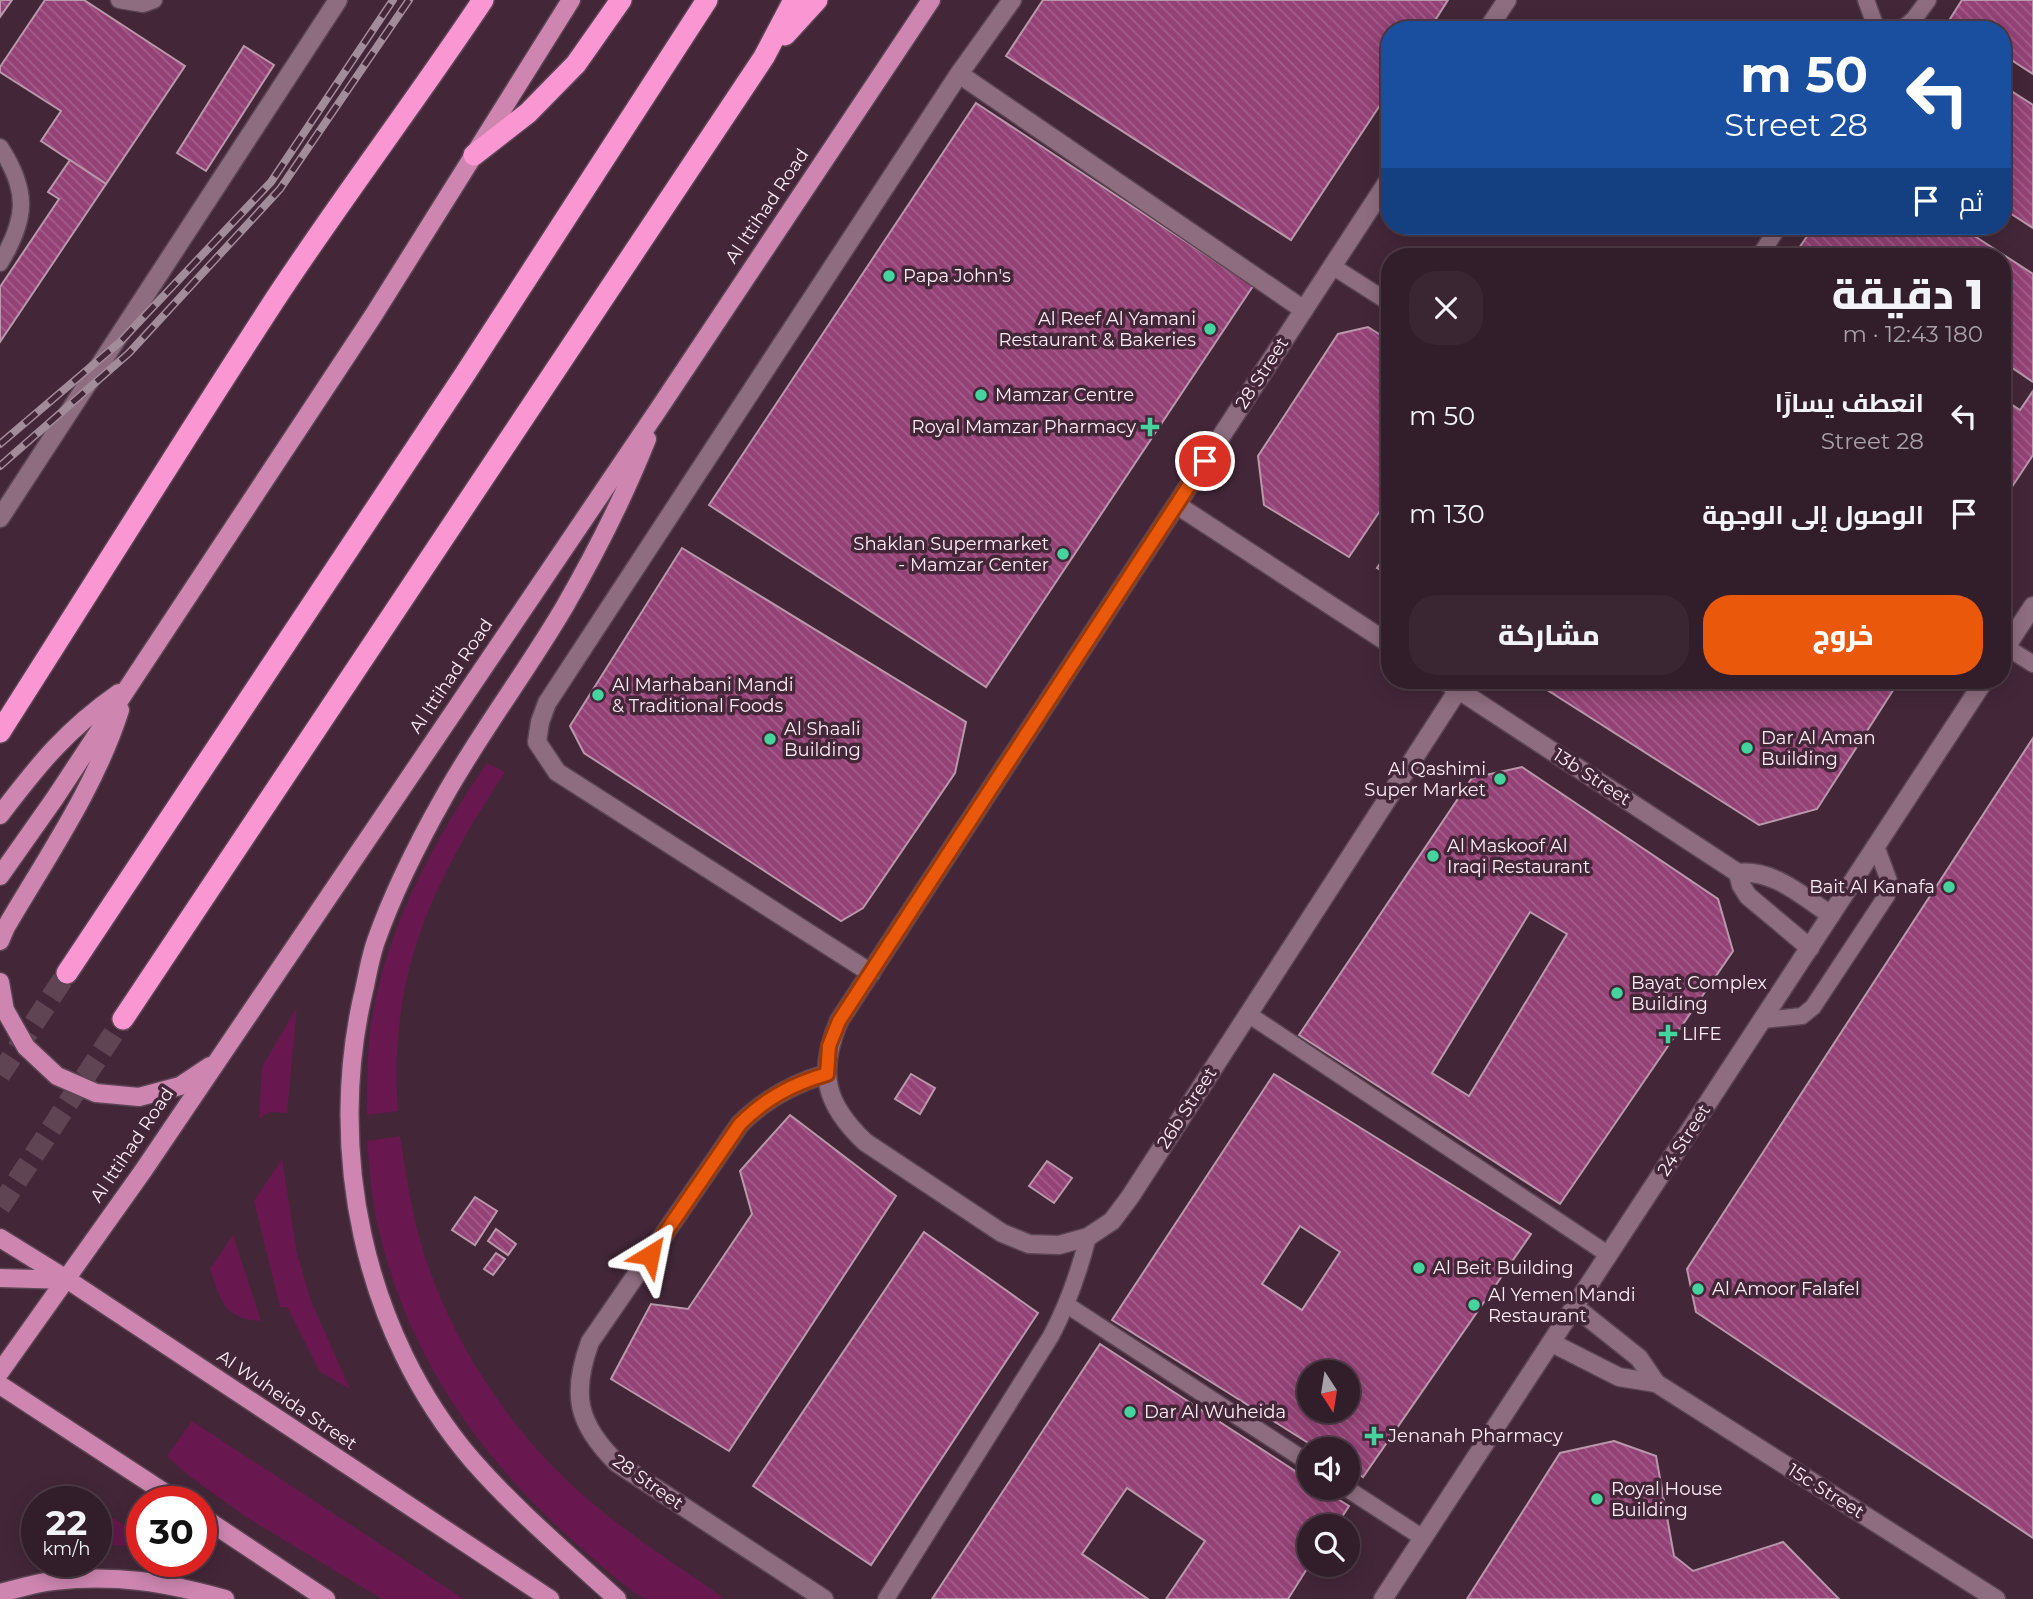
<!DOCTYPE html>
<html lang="ar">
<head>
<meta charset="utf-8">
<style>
	:root { --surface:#321d2a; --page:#3a2632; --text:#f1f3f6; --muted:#a8a2a8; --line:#4d3b47; --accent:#ea580c }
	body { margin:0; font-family:Montserrat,Cairo,sans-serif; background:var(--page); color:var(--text); direction:rtl; height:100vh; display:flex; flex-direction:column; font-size:26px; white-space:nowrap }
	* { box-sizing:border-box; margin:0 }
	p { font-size:23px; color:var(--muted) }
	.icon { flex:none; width:38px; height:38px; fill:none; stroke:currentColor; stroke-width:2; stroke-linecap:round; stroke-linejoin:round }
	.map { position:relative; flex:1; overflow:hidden; direction:ltr }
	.panel { position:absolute; left:1381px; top:248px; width:630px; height:441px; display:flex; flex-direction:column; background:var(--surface); border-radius:28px; box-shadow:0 4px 18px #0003,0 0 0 2px var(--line); direction:rtl }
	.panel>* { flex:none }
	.hud { position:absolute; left:1381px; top:21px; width:630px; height:214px; border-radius:28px; box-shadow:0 4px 18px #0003,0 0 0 2px var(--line); direction:rtl; background:#1a4fa0; color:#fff; overflow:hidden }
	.needle { width:46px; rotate:168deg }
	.tools { position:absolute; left:1297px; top:1360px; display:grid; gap:14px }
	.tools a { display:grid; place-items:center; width:63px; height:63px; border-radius:50%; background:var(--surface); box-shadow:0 4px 18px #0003,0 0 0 2px var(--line); font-size:35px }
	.speed { position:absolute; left:21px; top:1486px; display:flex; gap:14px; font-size:35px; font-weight:700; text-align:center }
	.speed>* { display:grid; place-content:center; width:91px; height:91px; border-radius:50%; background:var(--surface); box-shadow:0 4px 18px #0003,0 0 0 2px var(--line); line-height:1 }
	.speed small { font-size:18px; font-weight:400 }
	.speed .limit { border:10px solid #d22; background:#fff; color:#111 }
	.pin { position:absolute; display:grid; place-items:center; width:60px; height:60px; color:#fff; margin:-30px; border:4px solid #fff; border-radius:50%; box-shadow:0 2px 7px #0007 }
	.me { position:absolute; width:77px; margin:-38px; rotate:35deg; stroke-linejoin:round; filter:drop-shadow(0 0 5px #0008) }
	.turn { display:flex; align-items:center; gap:24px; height:147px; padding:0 28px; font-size:32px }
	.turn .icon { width:91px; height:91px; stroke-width:2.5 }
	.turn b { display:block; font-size:49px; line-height:60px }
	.then { display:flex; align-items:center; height:66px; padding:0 28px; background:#0003; gap:14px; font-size:26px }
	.round { display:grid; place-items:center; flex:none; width:74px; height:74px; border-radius:28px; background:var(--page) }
	.head { display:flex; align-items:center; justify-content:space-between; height:119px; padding:0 28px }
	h1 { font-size:42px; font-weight:800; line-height:52px }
	.action { display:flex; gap:14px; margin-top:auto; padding:14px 28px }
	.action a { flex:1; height:80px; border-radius:28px; background:var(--accent); color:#fff; font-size:28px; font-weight:800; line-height:80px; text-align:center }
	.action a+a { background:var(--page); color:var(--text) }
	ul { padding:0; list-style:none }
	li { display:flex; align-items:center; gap:21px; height:98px; padding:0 28px }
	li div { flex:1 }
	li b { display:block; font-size:26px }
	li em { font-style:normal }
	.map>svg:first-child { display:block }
	.green { fill:#68184e }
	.building { fill:url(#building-back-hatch); stroke:#ba98ab; stroke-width:2; fill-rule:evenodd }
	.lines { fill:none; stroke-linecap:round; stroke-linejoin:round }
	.motorway-tunnel { stroke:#5f4554; stroke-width:21; stroke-dasharray:21 10; stroke-linecap:butt }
	.service-casing { stroke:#5b4453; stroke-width:19 }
	.minor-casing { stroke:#5b4453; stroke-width:21 }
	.primary-casing { stroke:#5b4453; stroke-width:21 }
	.motorway-casing { stroke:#5b4453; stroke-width:24 }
	.service { stroke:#8d6d7f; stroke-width:16 }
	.minor { stroke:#8d6d7f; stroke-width:18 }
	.primary { stroke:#ce86b1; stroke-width:18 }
	.motorway { stroke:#fa97d3; stroke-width:21 }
	.rail-casing { stroke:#a38c9a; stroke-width:8 }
	.rail { stroke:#432738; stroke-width:5; stroke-dasharray:16; stroke-linecap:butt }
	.route-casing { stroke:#983908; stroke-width:18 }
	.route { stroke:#ea580c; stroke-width:12 }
	.poi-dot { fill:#46d49e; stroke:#432738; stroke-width:2.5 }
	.labels { text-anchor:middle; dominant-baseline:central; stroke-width:7; stroke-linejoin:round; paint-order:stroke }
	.street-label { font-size:18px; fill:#feecf6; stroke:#432738 }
	.poi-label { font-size:18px; fill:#feecf6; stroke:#432738; text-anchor:start }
</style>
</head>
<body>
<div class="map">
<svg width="2033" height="1599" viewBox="0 0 2033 1599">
	<defs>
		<pattern id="building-back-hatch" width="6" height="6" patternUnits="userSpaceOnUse" patternTransform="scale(1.75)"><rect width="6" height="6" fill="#944276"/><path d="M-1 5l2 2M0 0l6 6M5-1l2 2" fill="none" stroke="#a45d8a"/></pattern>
	</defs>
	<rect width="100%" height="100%" fill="#432738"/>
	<g class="green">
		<path d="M487,763l18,9c-73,111 -117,203 -107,339l-31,4c0,-30 0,-61 4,-91 15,-95 62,-183 116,-261z"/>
		<path d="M297,1007l-10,106 -16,-1 -12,6 3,-51z"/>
		<path d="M400,1136c5,30 9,60 16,89 25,102 89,202 168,271 44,38 94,70 141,103 -19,0 -38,0 -58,0 -6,0 -15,0 -21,0 -12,-3 -54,-42 -66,-52 -96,-84 -170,-187 -200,-312 -8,-30 -10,-63 -13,-94z"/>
		<path d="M282,1159l15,95 14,47 39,88 -30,-17 -33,-65h-7l-26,-106z"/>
		<path d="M233,1235l28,86c-38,-2 -40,-21 -51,-52z"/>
		<path d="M192,1421l272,178h-82l-136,-82 -57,-41 -22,-20z"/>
		<path d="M62,1485l25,16h-34z"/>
		<path d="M96,1507l46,30v10l-46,-3z"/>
	</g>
	<g class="building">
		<path d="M0,0h12l-12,17z"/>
		<path d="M45,0h39l101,66 -79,118 -65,-43 20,-30 -61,-39v-5z"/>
		<path d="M1043,0h405l-19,30h-39v60l-99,150 -285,-184z"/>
		<path d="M1962,0h71v74l-31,-20v-24h-35l-17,-11z"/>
		<path d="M244,46l30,19 -68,106 -29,-18z"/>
		<path d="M2002,85l31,20v123l-31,-20z"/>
		<path d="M976,103l277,183 -267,401 -277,-182z"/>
		<path d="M70,160l36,24 -106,158v-55l59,-88 -11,-7z"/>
		<path d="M1814,226h145l74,48v108l-31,-21v-104h-209z"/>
		<path d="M1368,327l22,14v155l-41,61 -85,-52 -6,-49 80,-122z"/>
		<path d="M2033,391v64l-31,47v-104l18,12z"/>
		<path d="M682,548l284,174 -11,51 -92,135 -22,13 -257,-168 -14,-27z"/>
		<path d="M1390,549v27l-13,-8z"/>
		<path d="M1548,681h351l-82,128 -58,16 -215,-137z"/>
		<path d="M2033,738v800l-337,-226 -9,-43z"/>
		<path d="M1522,767l196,132 15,52 -173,253 -261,-169 173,-257zM1530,912l37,22 -98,162 -37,-23z"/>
		<path d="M911,1074l24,14 -15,26 -25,-15z"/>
		<path d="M1274,1074l257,160 -168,243 -15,-10v-18h-30l-206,-129zM1300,1226l40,26 -38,58 -40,-26zM1309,1372h39v38h-39z"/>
		<path d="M790,1115l106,81 -167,255 -118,-72 40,-75 37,5 64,-95 -12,-43z"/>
		<path d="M1047,1161l25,17 -18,25 -25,-17z"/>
		<path d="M475,1197l22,14 -22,34 -23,-15z"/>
		<path d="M496,1229l20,15 -8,11 -20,-14z"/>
		<path d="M924,1232l114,81 -167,252 -118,-79z"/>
		<path d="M496,1253l9,6 -12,16 -9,-6z"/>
		<path d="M1100,1344l209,136v8h11l29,18 -13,20h-27l1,38 -22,35h-122l39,-58 -78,-53 -45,66 66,45h-216z"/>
		<path d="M1614,1441l42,15 18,100 19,15 90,-29 56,57h-372l93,-146z"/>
	</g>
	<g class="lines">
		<g class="motorway-tunnel">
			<path d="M0,1075l67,-102"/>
			<path d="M0,1207l123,-188"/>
		</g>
		<g class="service-casing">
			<g id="service">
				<path d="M119,0l24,4 11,-4"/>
				<path d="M1866,0l11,30"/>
				<path d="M1901,30l13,-11 14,-19"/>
				<path d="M0,147c29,44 27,72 0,116"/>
				<path d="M1759,257l20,-31"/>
				<path d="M1332,266l58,37"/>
				<path d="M2006,647l27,17"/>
				<path d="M1248,1014l361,241"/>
				<path d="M1763,1020l39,-4 11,-9 74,-112 2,-14 -13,-35"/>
				<path d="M1067,1305l242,158"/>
				<path d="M1346,1488l77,50"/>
				<path d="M886,1599l165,-263c17,-32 28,-64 37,-99"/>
			</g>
		</g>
		<g class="minor-casing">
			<g id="minor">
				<path d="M1487,30l20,-30"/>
				<path d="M959,74l345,236"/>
				<path d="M1390,178l-551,843c-22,52 -14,83 26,121l137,91 27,11 30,1 29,-8 24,-16 18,-24 328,-507"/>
				<path d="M1177,505l213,139"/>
				<path d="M0,518l338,-518"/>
				<path d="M2002,653l31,-47"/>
				<path d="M1445,681l293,192c36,-4 65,24 93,42"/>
				<path d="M1738,873l3,12 7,11 62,52"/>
				<path d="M871,973l-314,-201 -20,-30 3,-20 7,-19 412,-629 53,-74"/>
				<path d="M1575,1307l64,51 17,25 340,216"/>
				<path d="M1552,1343l67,34 37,6"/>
				<path d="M824,1599l-207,-136c-40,-39 -46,-69 -27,-121l150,-218c25,-25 52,-40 86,-50"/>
				<path d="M1383,1599l601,-918"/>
			</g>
		</g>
		<g class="primary-casing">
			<g id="primary">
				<path d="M0,815c39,-51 66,-85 119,-122"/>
				<path d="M0,876l55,-78 318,-482 198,-316"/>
				<path d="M0,941l6,-14c41,-70 89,-139 114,-217"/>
				<path d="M0,982l5,28 21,37 31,29 39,17 43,4 41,-11 30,-20"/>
				<path d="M0,1238l68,42 482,319"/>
				<path d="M0,1278l68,2"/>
				<path d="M0,1372l143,-201 517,-764 271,-407"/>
				<path d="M0,1385l179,117"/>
				<path d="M201,1516l125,83"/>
				<path d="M0,1593c17,-4 35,-10 53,-12 63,-7 111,1 172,18"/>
				<path d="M617,1599c-49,-45 -100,-88 -144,-138 -110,-128 -148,-313 -108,-475 3,-15 6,-31 11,-45 18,-51 42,-98 68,-144 37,-66 83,-126 121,-191 31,-54 59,-109 82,-167"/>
			</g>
		</g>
		<g class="motorway-casing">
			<g id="motorway">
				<path d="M785,35l32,-35"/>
				<path d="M474,155l54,-42 48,-49 45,-64"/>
				<path d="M0,732c92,-144 181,-288 274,-431 67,-102 141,-199 209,-301"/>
				<path d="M67,973l398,-599 242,-374"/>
				<path d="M123,1019l641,-962 30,-57"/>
			</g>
		</g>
		<use href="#service" class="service"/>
		<use href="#minor" class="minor"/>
		<use href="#primary" class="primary"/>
		<use href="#motorway" class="motorway"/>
		<g class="rail-casing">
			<g id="rail">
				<path d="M0,444l120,-102 151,-160 122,-182"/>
				<path d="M0,466l129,-113 151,-164 129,-189"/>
			</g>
		</g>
		<use href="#rail" class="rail"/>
	</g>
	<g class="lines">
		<g class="route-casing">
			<path id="route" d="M650,1255l90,-131c25,-25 52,-40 87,-50l2,-28 10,-25 366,-560"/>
		</g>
		<use href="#route" class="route"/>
	</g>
	<g class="poi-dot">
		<circle cx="889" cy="276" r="7"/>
		<circle cx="1210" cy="329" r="7"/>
		<circle cx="981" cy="395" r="7"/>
		<path d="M1146.5 416.5h7v7h7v7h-7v7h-7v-7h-7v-7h7z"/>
		<circle cx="1063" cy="554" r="7"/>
		<circle cx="598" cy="695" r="7"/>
		<circle cx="770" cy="739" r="7"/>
		<circle cx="1747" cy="748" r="7"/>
		<circle cx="1500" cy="779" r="7"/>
		<circle cx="1433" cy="856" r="7"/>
		<circle cx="1949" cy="887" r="7"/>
		<circle cx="1617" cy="993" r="7"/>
		<path d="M1664.5 1023.5h7v7h7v7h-7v7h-7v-7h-7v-7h7z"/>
		<circle cx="1419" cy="1268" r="7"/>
		<circle cx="1698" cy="1289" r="7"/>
		<circle cx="1474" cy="1305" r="7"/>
		<circle cx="1130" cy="1412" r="7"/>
		<path d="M1370.5 1425.5h7v7h7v7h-7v7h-7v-7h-7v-7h7z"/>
		<circle cx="1597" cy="1499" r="7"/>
	</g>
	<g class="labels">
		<g class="street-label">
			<text transform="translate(767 206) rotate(-56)">Al Ittihad Road</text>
			<text transform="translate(1262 373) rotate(-57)">28 Street</text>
			<text transform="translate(451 676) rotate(-56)">Al Ittihad Road</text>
			<text transform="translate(1592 777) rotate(33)">13b Street</text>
			<text transform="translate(1187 1108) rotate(-57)">26b Street</text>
			<text transform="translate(1684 1140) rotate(-57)">24 Street</text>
			<text transform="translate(132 1145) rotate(-56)">Al Ittihad Road</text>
			<text transform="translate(287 1400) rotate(34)">Al Wuheida Street</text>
			<text transform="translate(648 1482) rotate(35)">28 Street</text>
			<text transform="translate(1826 1491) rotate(32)">15c Street</text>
		</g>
		<g class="poi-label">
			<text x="903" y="276">Papa John's</text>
			<text x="1196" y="319" text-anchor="end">Al Reef Al Yamani<tspan x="1196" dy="21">Restaurant &amp; Bakeries</tspan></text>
			<text x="995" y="395">Mamzar Centre</text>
			<text x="1136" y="427" text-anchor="end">Royal Mamzar Pharmacy</text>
			<text x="1049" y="544" text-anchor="end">Shaklan Supermarket<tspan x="1049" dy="21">- Mamzar Center</tspan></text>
			<text x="612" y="685">Al Marhabani Mandi<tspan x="612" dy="21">&amp; Traditional Foods</tspan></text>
			<text x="784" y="729">Al Shaali<tspan x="784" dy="21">Building</tspan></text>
			<text x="1761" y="738">Dar Al Aman<tspan x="1761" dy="21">Building</tspan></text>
			<text x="1486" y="769" text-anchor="end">Al Qashimi<tspan x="1486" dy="21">Super Market</tspan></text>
			<text x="1447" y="846">Al Maskoof Al<tspan x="1447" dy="21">Iraqi Restaurant</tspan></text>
			<text x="1935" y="887" text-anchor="end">Bait Al Kanafa</text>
			<text x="1631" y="983">Bayat Complex<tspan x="1631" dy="21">Building</tspan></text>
			<text x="1682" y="1034">LIFE</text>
			<text x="1433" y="1268">Al Beit Building</text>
			<text x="1712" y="1289">Al Amoor Falafel</text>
			<text x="1488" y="1295">Al Yemen Mandi<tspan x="1488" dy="21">Restaurant</tspan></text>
			<text x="1144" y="1412">Dar Al Wuheida</text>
			<text x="1388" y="1436">Jenanah Pharmacy</text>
			<text x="1611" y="1489">Royal House<tspan x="1611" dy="21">Building</tspan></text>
		</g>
	</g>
</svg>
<div class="tools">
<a><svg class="needle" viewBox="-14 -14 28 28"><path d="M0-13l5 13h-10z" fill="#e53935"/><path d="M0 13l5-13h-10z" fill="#a8a2a8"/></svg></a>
<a><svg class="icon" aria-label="sound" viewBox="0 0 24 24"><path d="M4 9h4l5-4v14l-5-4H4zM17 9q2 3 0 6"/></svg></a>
<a><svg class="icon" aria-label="search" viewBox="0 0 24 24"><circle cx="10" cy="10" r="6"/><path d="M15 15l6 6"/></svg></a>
</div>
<div class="speed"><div>22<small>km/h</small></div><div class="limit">30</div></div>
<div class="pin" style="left:1205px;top:461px;background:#d93025"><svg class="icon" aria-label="arrive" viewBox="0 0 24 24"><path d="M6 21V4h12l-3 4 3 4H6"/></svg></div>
<svg class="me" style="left:650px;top:1255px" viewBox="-20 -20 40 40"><path d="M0-17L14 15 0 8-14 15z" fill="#ea580c" stroke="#fff" stroke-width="4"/></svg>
<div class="hud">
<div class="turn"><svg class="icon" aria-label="left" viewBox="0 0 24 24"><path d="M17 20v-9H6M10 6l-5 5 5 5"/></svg><div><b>50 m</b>28 Street</div></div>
<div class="then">ثم<svg class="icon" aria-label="arrive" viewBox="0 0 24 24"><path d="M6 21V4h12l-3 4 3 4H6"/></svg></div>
</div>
<section class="panel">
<div class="head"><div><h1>1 دقيقة</h1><p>180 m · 12:43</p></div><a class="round"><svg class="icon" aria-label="close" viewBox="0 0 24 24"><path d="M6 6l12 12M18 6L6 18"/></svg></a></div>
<ul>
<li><svg class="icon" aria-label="left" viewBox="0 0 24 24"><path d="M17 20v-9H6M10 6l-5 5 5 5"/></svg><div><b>انعطف يسارًا</b><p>28 Street</p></div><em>50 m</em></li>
<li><svg class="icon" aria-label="arrive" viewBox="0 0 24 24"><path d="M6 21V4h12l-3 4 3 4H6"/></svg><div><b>الوصول إلى الوجهة</b></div><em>130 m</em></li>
</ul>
<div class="action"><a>خروج</a><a>مشاركة</a></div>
</section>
</div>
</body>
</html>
